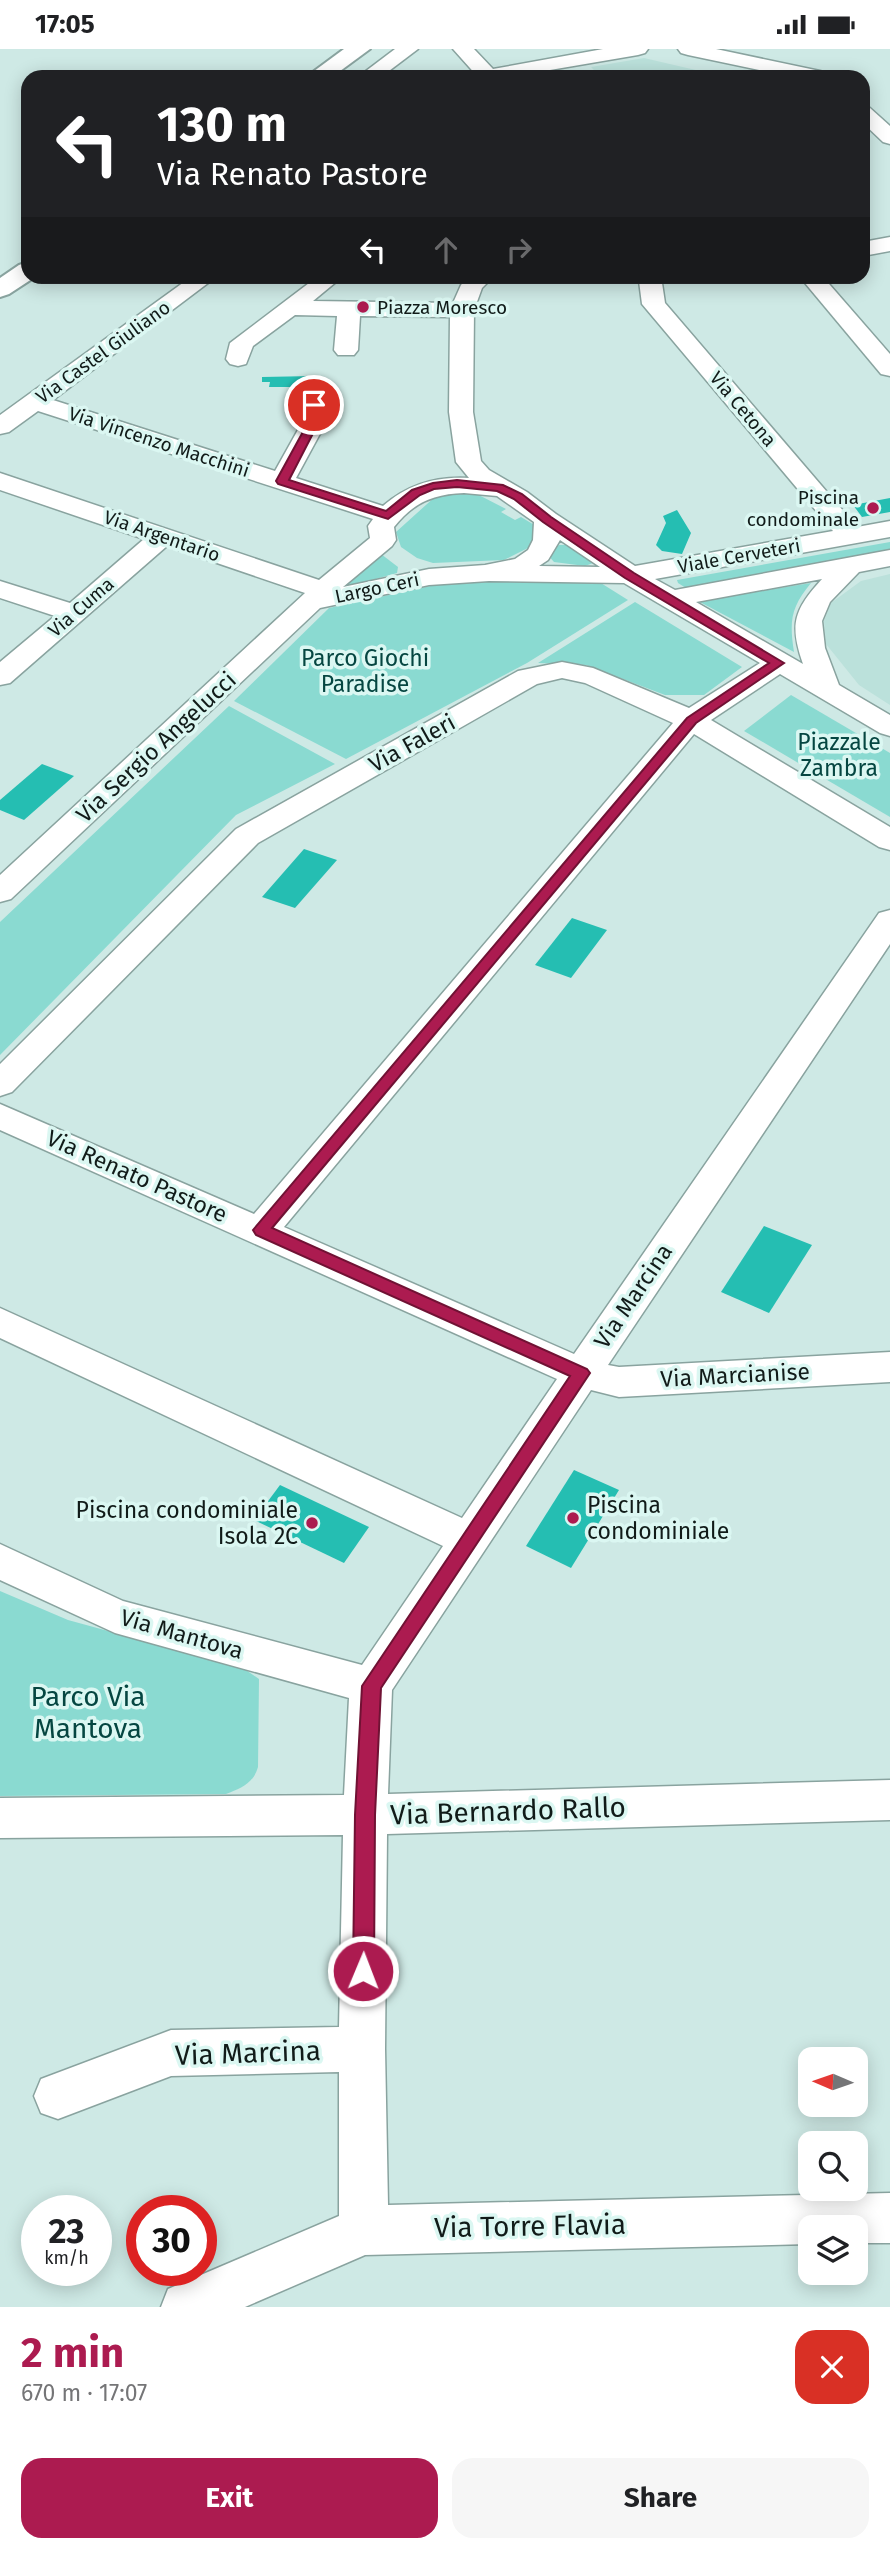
<!DOCTYPE html>
<html lang="en">
<head>
<meta charset="utf-8">
<style>
	:root { --surface:#fff; --page:#f6f6f6; --text:#202124; --muted:#757577; --accent:#ac1b50 }
	body { margin:0; font-family:"Fira Sans",sans-serif; background:var(--page); color:var(--text); height:100vh; display:flex; flex-direction:column; font-size:26px; white-space:nowrap }
	* { box-sizing:border-box; margin:0 }
	p { font-size:23px; color:var(--muted) }
	.icon { flex:none; width:38px; height:38px; fill:none; stroke:currentColor; stroke-width:2; stroke-linecap:round; stroke-linejoin:round }
	.map { position:relative; height:2258px; overflow:hidden }
	.panel { display:flex; flex-direction:column; background:var(--surface); flex:1 }
	.panel>* { flex:none }
	.hud { position:absolute; left:21px; top:21px; width:849px; height:214px; border-radius:21px; box-shadow:0 4px 18px #0003; background:#202124; color:#fff; overflow:hidden }
	.needle { width:46px; rotate:272deg }
	.controls { position:absolute; left:798px; top:1998px; display:grid; gap:14px }
	.controls a { display:grid; place-items:center; width:70px; height:70px; border-radius:14px; background:var(--surface); box-shadow:0 4px 18px #0003; font-size:35px }
	.speed { position:absolute; left:21px; top:2146px; display:flex; gap:14px; font-size:35px; font-weight:700; text-align:center }
	.speed>* { display:grid; place-content:center; width:91px; height:91px; border-radius:50%; background:var(--surface); box-shadow:0 4px 18px #0003; line-height:1 }
	.speed small { font-size:18px; font-weight:400 }
	.speed .limit { border:10px solid #d22; background:#fff; color:#111 }
	.pin { position:absolute; display:grid; place-items:center; width:60px; height:60px; color:#fff; margin:-30px; border:4px solid #fff; border-radius:50%; box-shadow:0 2px 7px #0007 }
	.me { position:absolute; width:77px; margin:-38px; rotate:1deg; stroke-linejoin:round; filter:drop-shadow(0 0 5px #0008) }
	.turn { display:flex; align-items:center; gap:24px; height:147px; padding:0 21px; font-size:32px }
	.turn .icon { width:91px; height:91px; stroke-width:2.5 }
	.turn b { display:block; font-size:49px; line-height:60px }
	.lanes { display:flex; align-items:center; height:66px; padding:0 21px; background:#0003; justify-content:center; gap:35px; direction:ltr }
	.lanes .off { opacity:.35 }
	.round { display:grid; place-items:center; flex:none; width:74px; height:74px; border-radius:21px; background:var(--page) }
	.headline { display:flex; align-items:center; justify-content:space-between; height:119px; padding:0 21px }
	h1 { font-size:42px; font-weight:700; line-height:52px; color:var(--accent) }
	.primary-button { display:flex; gap:14px; margin-top:auto; padding:14px 21px }
	.primary-button a { flex:1; height:80px; border-radius:21px; background:var(--accent); color:#fff; font-size:28px; font-weight:700; line-height:80px; text-align:center }
	.primary-button a+a { background:var(--page); color:var(--text) }
	.status { display:flex; justify-content:space-between; align-items:center; height:49px; padding:0 35px; background:var(--surface); direction:ltr }
	.status svg { height:19px; fill:currentColor }
	.map>svg:first-child { display:block }
	.built { fill:#bbe1db }
	.green { fill:#8adad1 }
	.water { fill:#25beb2 }
	.lines { fill:none; stroke-linecap:round; stroke-linejoin:round }
	.street-casing { stroke:#89a39f; stroke-width:3 }
	.primary-casing { stroke:#89a39f; stroke-width:4 }
	.street { fill:#fff; fill-rule:evenodd }
	.primary { fill:#fff; fill-rule:evenodd }
	.route { fill:#ac1b50; stroke:#701234; stroke-width:2 }
	.poi-dot { fill:#ac1b50; stroke:#dbf7f2; stroke-width:2.5 }
	.labels { text-anchor:middle; dominant-baseline:central; stroke-width:7; stroke-linejoin:round; paint-order:stroke }
	.far-poi-label { font-size:19px; fill:#111b19; stroke:#dbf7f2; text-anchor:start }
	.far-street-label { font-size:19px; fill:#111b19; stroke:#dbf7f2 }
	.park-label { font-size:23px; fill:#054641; stroke:#dbf7f2 }
	.street-label { font-size:23px; fill:#111b19; stroke:#dbf7f2 }
	.poi-label { font-size:23px; fill:#111b19; stroke:#dbf7f2; text-anchor:start }
	.near-park-label { font-size:28px; fill:#054641; stroke:#dbf7f2 }
	.near-street-label { font-size:28px; fill:#111b19; stroke:#dbf7f2 }
</style>
</head>
<body>
<div class="status"><b>17:05</b><svg viewBox="0 0 49 12"><path d="M0 12V9h3v3zM5 12V6h3v6zM10 12V3h3v9zM15 12V0h3v12zM26 1h20v11H26zM47 4h2v5h-2z"/></svg></div>
<div class="map">
<svg width="890" height="2258" viewBox="0 0 890 2258">
	<rect width="100%" height="100%" fill="#cee9e5"/>
	<g class="built">
		<path d="M644,9l56,13 -8,6h-121l25,-5 -5,-5z"/>
		<path d="M890,525v131l-31,-20 -33,-41 -2,-23 7,-18 30,-22z"/>
	</g>
	<g class="green">
		<path d="M471,442l35,18 -5,3 14,8 6,-3 15,9 -4,20 -28,14 -71,3 -16,-5 -16,-11 -5,-15 41,-37z"/>
		<path d="M890,493v9l-204,37 -8,-5 -1,-3z"/>
		<path d="M559,496h9l25,18 -8,3 -31,-4 -7,-8z"/>
		<path d="M381,505l17,13 -1,6 -43,12 -8,-1z"/>
		<path d="M596,531l32,20 -101,63 -181,96 -112,-58 95,-93 120,-26z"/>
		<path d="M811,534c-20,24 -22,38 -17,69l-96,-51z"/>
		<path d="M635,553l107,65 -38,28h-39l-79,-30 -48,-2z"/>
		<path d="M791,646l99,58v64l-146,-86z"/>
		<path d="M229,657l106,58 -99,51 -236,240v-133z"/>
		<path d="M0,1542l68,29 175,48 16,11 -1,88c-5,17 -17,21 -32,27l-226,2z"/>
	</g>
	<g class="water">
		<path d="M314,327v11h-45l1,-5h-8v-5z"/>
		<path d="M890,449v14l-28,5 -9,-12z"/>
		<path d="M677,461l14,23 -9,21 -20,-3 -6,-6 10,-22 -3,-7z"/>
		<path d="M42,715l32,12 -50,44 -24,-10v-10z"/>
		<path d="M304,800l33,11 -42,48 -33,-11z"/>
		<path d="M572,869l35,12 -36,48 -36,-13z"/>
		<path d="M764,1177l48,19 -43,68 -48,-21z"/>
		<path d="M574,1421l45,20 -48,78 -45,-22z"/>
		<path d="M280,1436l89,42 -25,36 -90,-43z"/>
	</g>
	<g class="lines">
		<g class="street-casing">
			<g id="street">
				<path d="M395,0h23l-37,28h-23z"/>
				<path d="M453,0h21l19,20 110,-20h45l-3,4 -7,2 -129,22h-31z"/>
				<path d="M678,0h38l104,22 7,2 3,4h-38l-104,-22 -7,-2z"/>
				<path d="M863,57l7,2 20,18v18l-7,-2 -20,-19z"/>
				<path d="M890,188v14l-27,5v-14z"/>
				<path d="M191,228h25l-163,123 222,71 29,-52 1,-10 -6,-8 3,-5c15,-4 19,1 27,13l-1,10 -32,59 87,28c25,-22 53,-30 86,-28l-13,-16 -7,-50 1,-95 -90,-1 -2,34 -4,5h-16l-4,-5 3,-34 -42,-1 -42,31 -7,18 -8,2 -8,-2 -4,-5 4,-16 87,-66h25l-29,24 140,2 8,-18 7,-8h25l-11,11 -8,22 -1,102 8,49 8,9 38,22 29,22 79,52 198,-35 -191,-227 -3,-23 3,-4h24l-4,6 3,20 192,224 33,-6v16l-235,42 20,11 215,-40v16l-31,6 -29,30 -8,19 3,27 14,37 51,30v21l-10,-3 -100,-59 -69,46 179,107v23l-11,-3 -185,-113 -410,493 290,127 305,-441 11,-3v34l-282,421 11,2 271,-15v30l-271,15 -28,-7 -199,300 -4,104 502,-14v40l-503,14 -2,215 3,156 502,-12v50h-34v-15h-46v16l-445,11 -120,52h-84l7,-18 171,-73v-144l-168,4 -113,43 -17,-6 -7,-17 7,-17 130,-49 168,-3 4,-192 -343,3v-40l344,-3 5,-97 -234,-65 -115,-53v-36l123,57 239,64 81,-119 -443,-208v-30l462,210 95,-139 -557,-249v-26l254,110 419,-491 -88,-40 -23,-5 -25,6 -279,159 -246,249 -12,4v-32l236,-235 282,-158 44,-9 31,6 96,40 71,-45 -136,-80 -135,-2 -60,4 -109,23 -309,291 -11,3v-27l305,-282 -138,-47 -157,137 -10,2v-23l55,-46 -55,-18v-17l70,22 74,-64 -144,-49v-17l319,107 51,-42 -2,-12 5,-7 -335,-108 -29,21 -9,2v-19zM464,444l33,3 37,26 -1,18 -5,10 -13,9 -30,6 -56,4 -86,18 49,-41 4,-6 -2,-13c19,-24 39,-33 70,-34zM560,491l40,27 -61,-1 9,-6zM822,530c-28,31 -33,45 -19,85l-107,-62z"/>
				<path d="M800,228h23l67,77v22l-9,-2z"/>
			</g>
		</g>
		<g class="primary-casing">
			<g id="primary">
				<path d="M344,0h26l-38,28h-26z"/>
				<path d="M28,213v15h7l-26,17 -9,3v-19l19,-13z"/>
			</g>
		</g>
		<use href="#street" class="street"/>
		<use href="#primary" class="primary"/>
	</g>
	<path class="route" d="M314,353l4,1 5,11 -34,66 97,31 26,-21 21,-7 24,-3 46,5 19,9 29,23 83,56 150,90 -88,60 -424,505 315,141 3,4 -209,315 -6,127 -1,156 -4,7 -7,3 -7,-3 -3,-7 2,-156 7,-129 208,-310 -314,-141 -3,-5 434,-512 82,-55 -144,-85 -82,-56 -29,-23 -17,-8 -40,-4 -23,2 -14,6 -32,24 -110,-35 -2,-3 34,-62 2,-5 -3,-9z"/>
	<g class="poi-dot">
		<circle cx="363" cy="258" r="7"/>
		<circle cx="873" cy="459" r="7"/>
		<circle cx="573" cy="1469" r="7"/>
		<circle cx="312" cy="1474" r="7"/>
	</g>
	<g class="labels">
		<g class="far-poi-label">
			<text x="377" y="258">Piazza Moresco</text>
			<text x="859" y="448" text-anchor="end">Piscina<tspan x="859" dy="22">condominale</tspan></text>
		</g>
		<g class="far-street-label">
			<text transform="translate(103 303) rotate(-36)">Via Castel Giuliano</text>
			<text transform="translate(743 360) rotate(50)">Via Cetona</text>
			<text transform="translate(159 393) rotate(18)">Via Vincenzo Macchini</text>
			<text transform="translate(162 487) rotate(19)">Via Argentario</text>
			<text transform="translate(739 507) rotate(-10)">Viale Cerveteri</text>
			<text transform="translate(377 539) rotate(-12)">Largo Ceri</text>
			<text transform="translate(81 558) rotate(-41)">Via Cuma</text>
		</g>
		<g class="park-label">
			<text x="365" y="609">Parco Giochi<tspan x="365" dy="26">Paradise</tspan></text>
			<text x="839" y="693">Piazzale<tspan x="839" dy="26">Zambra</tspan></text>
		</g>
		<g class="street-label">
			<text transform="translate(412 694) rotate(-29)">Via Faleri</text>
			<text transform="translate(156 698) rotate(-43)">Via Sergio Angelucci</text>
			<text transform="translate(137 1127) rotate(24)">Via Renato Pastore</text>
			<text transform="translate(633 1247) rotate(-56)">Via Marcina</text>
			<text transform="translate(735 1326) rotate(-3)">Via Marcianise</text>
			<text transform="translate(182 1585) rotate(16)">Via Mantova</text>
		</g>
		<g class="poi-label">
			<text x="587" y="1456">Piscina<tspan x="587" dy="26">condominiale</tspan></text>
			<text x="298" y="1461" text-anchor="end">Piscina condominiale<tspan x="298" dy="26">Isola 2C</tspan></text>
		</g>
		<g class="near-park-label">
			<text x="88" y="1647">Parco Via<tspan x="88" dy="32">Mantova</tspan></text>
		</g>
		<g class="near-street-label">
			<text transform="translate(508 1762) rotate(-2)">Via Bernardo Rallo</text>
			<text transform="translate(248 2004) rotate(-2)">Via Marcina</text>
			<text transform="translate(530 2177) rotate(-1)">Via Torre Flavia</text>
		</g>
	</g>
</svg>
<div class="controls">
<a><svg class="needle" viewBox="-14 -14 28 28"><path d="M0-13l5 13h-10z" fill="#e53935"/><path d="M0 13l5-13h-10z" fill="#757577"/></svg></a>
<a><svg class="icon" aria-label="search" viewBox="0 0 24 24"><circle cx="10" cy="10" r="6"/><path d="M15 15l6 6"/></svg></a>
<a><svg class="icon" aria-label="layers" viewBox="0 0 24 24"><path d="M12 4l9 5-9 5-9-5zM3 14l9 5 9-5"/></svg></a>
</div>
<div class="speed"><div>23<small>km/h</small></div><div class="limit">30</div></div>
<div class="pin" style="left:314px;top:356px;background:#d93025"><svg class="icon" aria-label="arrive" viewBox="0 0 24 24"><path d="M6 21V4h12l-3 4 3 4H6"/></svg></div>
<svg class="me" style="left:363px;top:1922px" viewBox="-20 -20 40 40"><circle r="17" fill="#ac1b50" stroke="#fff" stroke-width="3"/><path d="M0-11L8 9 0 5-8 9z" fill="#fff"/></svg>
<div class="hud">
<div class="turn"><svg class="icon" aria-label="left" viewBox="0 0 24 24"><path d="M17 20v-9H6M10 6l-5 5 5 5"/></svg><div><b>130 m</b>Via Renato Pastore</div></div>
<div class="lanes"><svg class="icon" aria-label="left" viewBox="0 0 24 24"><path d="M17 20v-9H6M10 6l-5 5 5 5"/></svg><svg class="icon off" aria-label="ahead" viewBox="0 0 24 24"><path d="M12 20V5M6 11l6-6 6 6"/></svg><svg class="icon off" aria-label="right" viewBox="0 0 24 24"><path d="M7 20v-9h11M14 6l5 5-5 5"/></svg></div>
</div>
</div>
<section class="panel">
<div class="headline"><div><h1>2 min</h1><p>670 m · 17:07</p></div><a class="round" style="background:#d93025;color:#fff"><svg class="icon" aria-label="close" viewBox="0 0 24 24"><path d="M6 6l12 12M18 6L6 18"/></svg></a></div>
<div class="primary-button"><a>Exit</a><a>Share</a></div>
</section>
</body>
</html>
